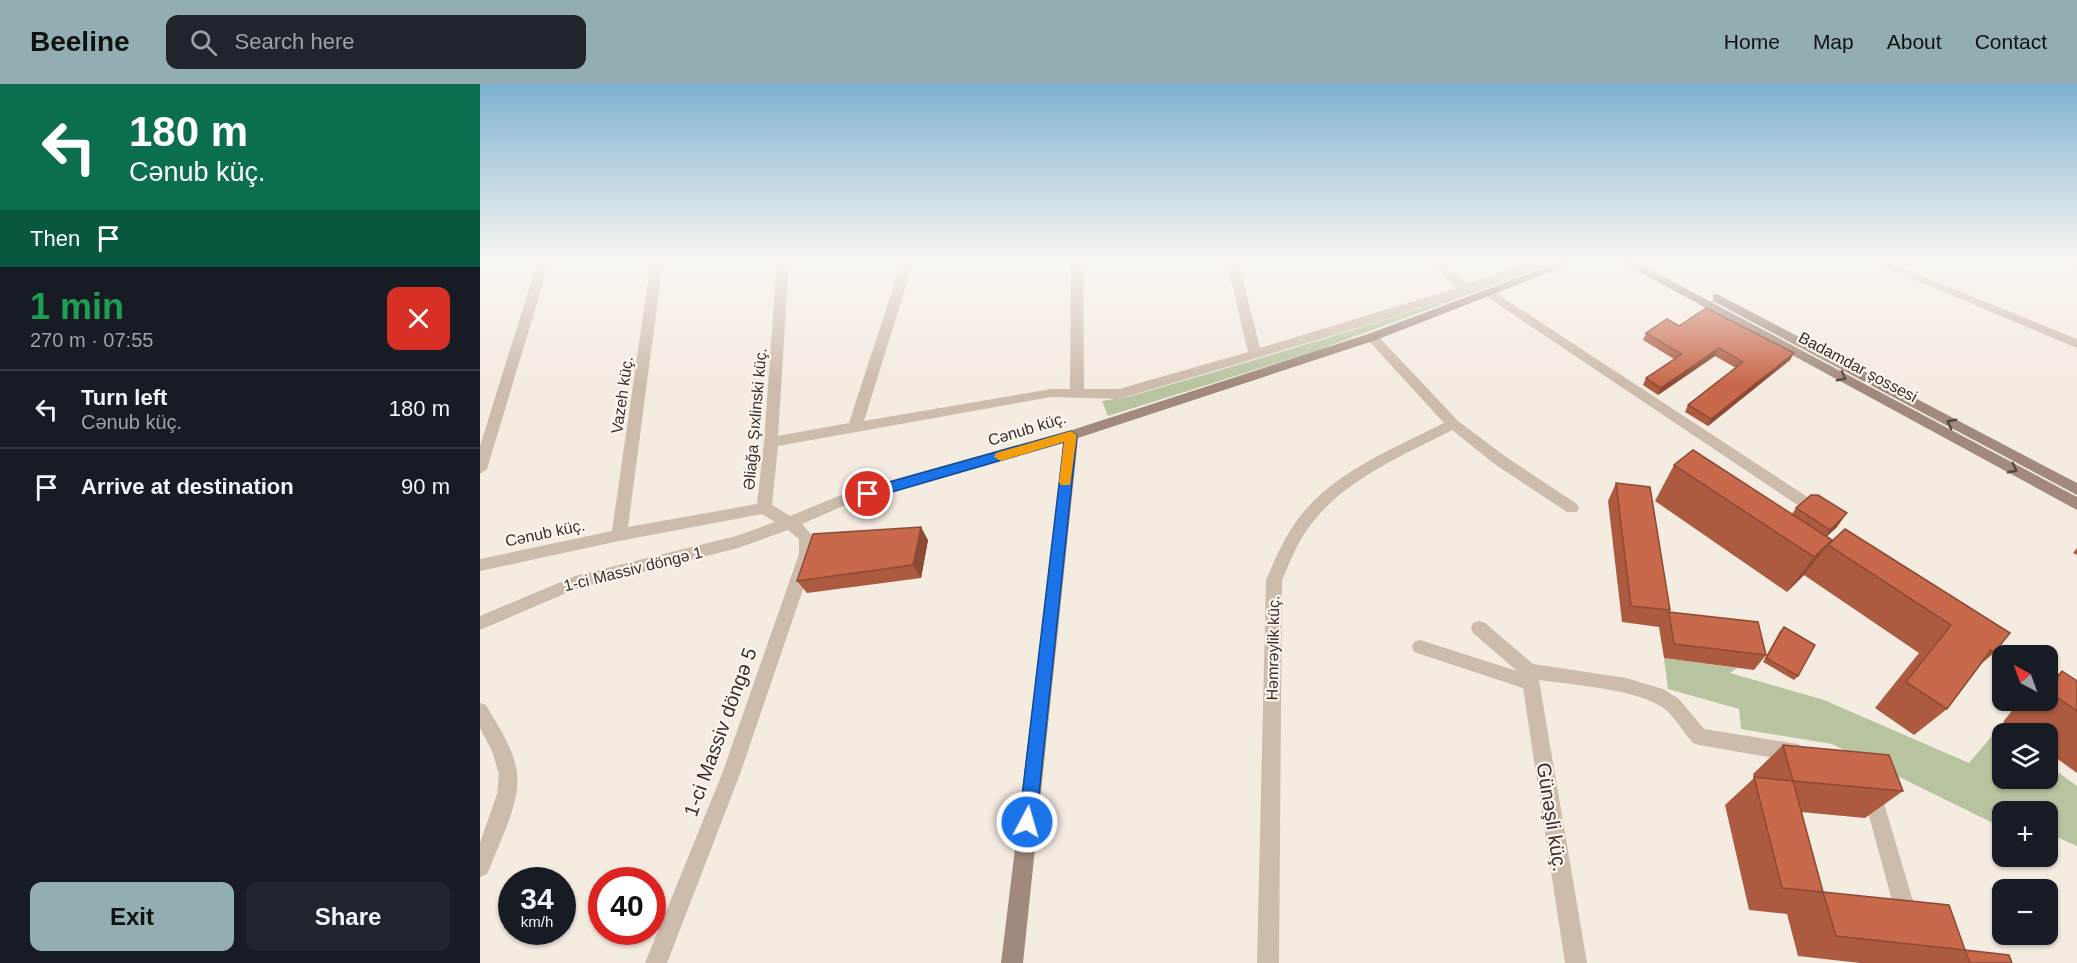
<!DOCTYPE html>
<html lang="en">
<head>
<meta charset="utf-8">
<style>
	:root { --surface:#171b24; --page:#20242c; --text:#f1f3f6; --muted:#9ea1a6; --line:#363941; --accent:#92aeb2 }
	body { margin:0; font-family:Helvetica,sans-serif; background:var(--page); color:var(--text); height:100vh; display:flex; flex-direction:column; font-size:22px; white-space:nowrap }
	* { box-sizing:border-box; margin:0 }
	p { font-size:20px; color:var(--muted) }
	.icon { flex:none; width:33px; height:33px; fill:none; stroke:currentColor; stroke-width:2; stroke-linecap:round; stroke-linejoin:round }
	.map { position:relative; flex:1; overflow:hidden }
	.side { display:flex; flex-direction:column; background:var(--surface); width:480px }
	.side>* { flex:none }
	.guide { background:#0b6e4f; color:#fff; overflow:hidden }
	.needle { width:39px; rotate:319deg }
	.controls { position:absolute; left:1512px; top:561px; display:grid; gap:12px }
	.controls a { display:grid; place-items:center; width:66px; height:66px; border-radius:12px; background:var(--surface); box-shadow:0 2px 4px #0004; font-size:30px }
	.speed { position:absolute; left:18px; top:783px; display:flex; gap:12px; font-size:30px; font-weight:700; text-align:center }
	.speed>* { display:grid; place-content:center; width:78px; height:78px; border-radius:50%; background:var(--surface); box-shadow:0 2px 4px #0004; line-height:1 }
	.speed small { font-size:15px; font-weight:400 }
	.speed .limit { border:9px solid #d22; background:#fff; color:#111 }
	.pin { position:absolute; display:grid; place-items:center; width:51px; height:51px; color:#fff; margin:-26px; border:3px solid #fff; border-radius:50%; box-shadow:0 2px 6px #0007 }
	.me { position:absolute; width:66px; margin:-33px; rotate:6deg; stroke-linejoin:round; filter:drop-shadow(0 0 4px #0008) }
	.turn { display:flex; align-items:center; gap:21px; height:126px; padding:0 30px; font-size:27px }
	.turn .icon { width:78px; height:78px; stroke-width:2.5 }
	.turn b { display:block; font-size:42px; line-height:51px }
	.then { display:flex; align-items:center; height:57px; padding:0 30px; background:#0003; gap:12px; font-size:22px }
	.round { display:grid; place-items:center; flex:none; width:63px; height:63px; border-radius:12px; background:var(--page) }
	.overview { display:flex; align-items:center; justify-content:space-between; height:102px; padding:0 30px }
	h1 { font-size:36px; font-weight:700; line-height:45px; color:#1e9e55 }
	.cta { display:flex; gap:12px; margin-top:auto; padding:12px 30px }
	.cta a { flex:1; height:69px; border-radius:12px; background:var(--accent); color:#111; font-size:24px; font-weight:700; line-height:69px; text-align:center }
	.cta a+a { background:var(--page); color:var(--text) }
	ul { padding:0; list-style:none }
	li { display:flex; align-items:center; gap:18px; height:78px; padding:0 30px; border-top:2px solid var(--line) }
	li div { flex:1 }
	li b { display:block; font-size:22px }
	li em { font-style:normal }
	header { display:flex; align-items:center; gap:36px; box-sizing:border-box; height:84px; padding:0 30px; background:var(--accent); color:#111 }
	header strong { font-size:28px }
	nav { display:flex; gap:33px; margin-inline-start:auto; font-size:21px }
	.search { width:420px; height:54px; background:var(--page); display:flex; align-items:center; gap:15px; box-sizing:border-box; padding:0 21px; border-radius:12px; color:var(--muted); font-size:22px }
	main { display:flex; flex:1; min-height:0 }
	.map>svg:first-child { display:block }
	.green { fill:#b8c4a0 }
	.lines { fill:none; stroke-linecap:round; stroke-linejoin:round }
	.street { fill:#cdbbac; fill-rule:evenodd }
	.secondary { fill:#a18a7d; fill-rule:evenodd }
	.wall { fill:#ac5a40 }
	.shaded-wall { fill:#8c4a34 }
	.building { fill:#c8694b; stroke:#8c4a34; stroke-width:1.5 }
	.oneway { stroke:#544640 }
	.route { fill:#1a73e8; stroke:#114b97; stroke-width:1.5 }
	.slow { fill:#f59e0b }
	.labels { text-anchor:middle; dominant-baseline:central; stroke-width:4.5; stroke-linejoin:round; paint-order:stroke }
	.street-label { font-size:16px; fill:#3b302b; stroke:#fbf5ee }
	.near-street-label { font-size:20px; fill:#3b302b; stroke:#fbf5ee }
</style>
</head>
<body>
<header>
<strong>Beeline</strong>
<div class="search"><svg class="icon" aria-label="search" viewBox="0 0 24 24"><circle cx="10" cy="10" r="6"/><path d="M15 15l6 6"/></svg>Search here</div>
<nav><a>Home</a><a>Map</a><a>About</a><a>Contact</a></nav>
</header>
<main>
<section class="side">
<div class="guide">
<div class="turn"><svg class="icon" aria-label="left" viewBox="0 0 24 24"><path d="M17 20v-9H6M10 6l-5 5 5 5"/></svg><div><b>180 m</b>Cənub küç.</div></div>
<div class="then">Then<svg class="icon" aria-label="arrive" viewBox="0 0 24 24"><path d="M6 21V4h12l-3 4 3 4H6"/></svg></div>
</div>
<div class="overview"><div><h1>1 min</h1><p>270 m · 07:55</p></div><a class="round" style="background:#d93025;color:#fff"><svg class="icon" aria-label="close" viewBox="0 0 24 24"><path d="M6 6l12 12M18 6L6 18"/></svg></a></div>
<ul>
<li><svg class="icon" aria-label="left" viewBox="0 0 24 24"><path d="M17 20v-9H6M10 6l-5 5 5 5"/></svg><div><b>Turn left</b><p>Cənub küç.</p></div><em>180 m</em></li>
<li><svg class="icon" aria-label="arrive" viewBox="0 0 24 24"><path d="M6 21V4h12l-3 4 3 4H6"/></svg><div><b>Arrive at destination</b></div><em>90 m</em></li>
</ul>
<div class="cta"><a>Exit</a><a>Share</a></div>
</section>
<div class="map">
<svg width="1597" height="879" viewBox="0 0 1597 879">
	<rect width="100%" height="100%" fill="#f4ebe1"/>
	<g class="green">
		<path d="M1073,176h10l-245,90 -210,66 -6,-15 26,-4c143,-42 286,-82 425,-137z"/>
		<path d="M1184,574l73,10 -7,5 94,27 145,63 28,-33 5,4v44h46v-13l29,21v60l-29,-13v-21h-46v12l-9,-1 -161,-79 -91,-15 -2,-20 -71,-20z"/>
	</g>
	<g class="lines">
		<g class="street">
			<path d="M58,176h12l-63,209 -7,5v-28z"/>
			<path d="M171,176h12l-35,267 129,-23 7,-62 13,-182h12l-11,176 71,-13 53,-163h12l-50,161 187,-32h19l1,-121 -3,-8h12l3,8 1,121h35l129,-37 -22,-92h12l22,88 197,-60 -32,-28h13l29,24 67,-24h16l-81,32 -105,34 -245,73 -68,-2 -273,49 -6,59 18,11 56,-23 225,-63 7,5 -2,3 -226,65 -48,21 13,15v15l-75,220 -73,189h-22l77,-189 77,-220v-15l-11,-9 -50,18 -160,40 -98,42v-14l95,-40 161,-40 39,-14 -13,-8 -143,27 -139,30v-12l132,-28z"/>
			<path d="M1387,176h15l195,79v9z"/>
			<path d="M1575,176l22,1v7l-20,-6z"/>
			<path d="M1011,206l318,208 2,4 -2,4h-10l-312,-209v-6z"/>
			<path d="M892,249l4,1 82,87 48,36 71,47 2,4 -2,4h-10l-71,-47 -44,-35c-50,26 -109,50 -143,97 -12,16 -19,35 -27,53l-3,383h-22l9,-383c9,-21 18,-42 32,-61 35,-47 95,-70 146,-96l-76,-83 -2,-3 2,-3z"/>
			<path d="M999,537l6,2 48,41 93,14 37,11 16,10 25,30 94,15 6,3 3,6 -3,6 -6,3 -99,-17 -6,-2c-9,-10 -17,-24 -27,-33 -25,-21 -94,-25 -127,-30l48,283h-22l-42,-275 -109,-36 -2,-5 2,-5 6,-2 97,31 -44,-38 -2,-5 2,-5z"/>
			<path d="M0,619l6,2c12,21 28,44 31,68 4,28 -17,68 -27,94l-3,7 -7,3v-34l17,-49 2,-20 -7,-23 -12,-23z"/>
			<path d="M1391,697l7,3 2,6 32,108 10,16 -3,7 -7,3 -7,-3 -12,-17 -31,-114 2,-6z"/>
		</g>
		<g class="secondary">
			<path d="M1085,176h16l-205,80 -298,98 -55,525h-22l65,-531 302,-98z"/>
			<path d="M1138,176h14l445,237v13z"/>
			<path d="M1237,210l360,189v12l-364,-194v-6z"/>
		</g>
	</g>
	<g class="wall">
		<path d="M1199,242l115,27 -4,7 -82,66 -23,-14 3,-7 48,-37 -21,-12 -57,39 -15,-10 3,-7 28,-19 -31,-19 3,-7z"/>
		<path d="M1194,381l118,49 4,-6 41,19 -10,9 167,117 -13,11 -34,45 -33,26 -39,-27 44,-55 -115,-78 -17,17 -132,-91z"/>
		<path d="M1136,399l54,127 -1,2 97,43 -12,15 -90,-12 -5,-31 -37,-5 -14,-121z"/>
		<path d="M448,456l-7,38 -114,15 -10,-12z"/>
		<path d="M1597,464v7l-4,-2z"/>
		<path d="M1304,543l14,49 -4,4 -31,-18 17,-31z"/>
		<path d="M1582,587l15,10v92l-29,-21v-18h-28l-17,-12 15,-19 3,-3h27v-18z"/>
		<path d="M1303,661l120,46 -38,27 -64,-6 22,80 142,58 47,13h-152l-62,-7 -11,-42 -38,-4 -24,-105 29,-27 -1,-4z"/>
	</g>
	<g class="shaded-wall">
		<path d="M1239,264l-4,8 -57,39 3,-7z"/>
		<path d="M1314,269l-4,7 -82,66 3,-7z"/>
		<path d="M1367,429l-10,14 -17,16 10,-13z"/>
		<path d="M441,443l7,13 -7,38 -8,-13z"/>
		<path d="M1352,456l-28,35 -17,17 27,-35z"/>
	</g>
	<g class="building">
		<path d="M1226,224l88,45 -83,66 -23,-14 55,-43 -24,-14 -58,40 -15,-10 36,-24 -36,-21 21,-14 12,7z"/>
		<path d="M1213,366l139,90 -18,17 -140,-92z"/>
		<path d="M1136,399l34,4 20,123 -39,-4z"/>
		<path d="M1331,411h7l29,18 -17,17 -34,-22z"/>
		<path d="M441,443l-8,38 -116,16 16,-47z"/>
		<path d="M1365,445l165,104 -16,20 -3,-3 -44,59 -41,-27 45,-57 -123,-80z"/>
		<path d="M1189,528l89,10 8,33 -92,-11z"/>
		<path d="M1304,543l31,18 -17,31 -32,-18z"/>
		<path d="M1582,587l15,10v30l-29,-20z"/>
		<path d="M1303,661l106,10 14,36 -110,-10z"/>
		<path d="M1274,693l39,4 30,111 -41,-4z"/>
		<path d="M1343,808l126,13 16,45 -129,-14z"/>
		<path d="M1485,866l44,5 3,8h-42z"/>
	</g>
	<defs><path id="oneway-chevron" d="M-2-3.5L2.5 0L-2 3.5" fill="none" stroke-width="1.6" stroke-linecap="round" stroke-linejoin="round" transform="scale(1.5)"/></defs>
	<g class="oneway">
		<use href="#oneway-chevron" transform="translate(1362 293) rotate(28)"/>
		<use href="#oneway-chevron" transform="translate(1471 339) rotate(-152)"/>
		<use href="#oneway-chevron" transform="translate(1533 385) rotate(28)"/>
	</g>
	<linearGradient id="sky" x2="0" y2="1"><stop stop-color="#7eb2d2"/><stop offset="0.59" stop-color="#faf6f2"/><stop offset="1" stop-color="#faf6f2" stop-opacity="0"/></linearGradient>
	<rect width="1597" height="299" fill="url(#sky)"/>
	<path class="route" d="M591,347l6,4 -41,387 -2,6 -7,2 -6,-2 -2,-6 45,-380 -196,57 -7,-5 7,-6z"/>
	<path class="slow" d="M591,347l6,4 -7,50h-9l-2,-3 5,-40 -63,19 -7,-4 2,-4z"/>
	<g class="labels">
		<g class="street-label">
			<text transform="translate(1378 283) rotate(28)">Badamdar şossesi</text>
			<text transform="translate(142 311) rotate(-82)">Vazeh küç.</text>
			<text transform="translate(275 335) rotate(-85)">Əliağa Şıxlinski küç.</text>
			<text transform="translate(547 345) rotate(-17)">Cənub küç.</text>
			<text transform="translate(65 449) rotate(-12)">Cənub küç.</text>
			<text transform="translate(153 485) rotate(-14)">1-ci Massiv döngə 1</text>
			<text transform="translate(793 564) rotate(-89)">Həmrəylik küç.</text>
		</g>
		<g class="near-street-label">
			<text transform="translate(240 648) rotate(-70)">1-ci Massiv döngə 5</text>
			<text transform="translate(1072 733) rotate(81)">Günəşli küç.</text>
		</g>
	</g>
</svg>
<div class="controls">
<a><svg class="needle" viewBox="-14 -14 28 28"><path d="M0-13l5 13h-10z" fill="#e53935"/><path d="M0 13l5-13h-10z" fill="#9ea1a6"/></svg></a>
<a><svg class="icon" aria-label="layers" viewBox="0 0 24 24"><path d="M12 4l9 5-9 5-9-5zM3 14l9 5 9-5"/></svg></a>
<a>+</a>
<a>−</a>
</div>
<div class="speed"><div>34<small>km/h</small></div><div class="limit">40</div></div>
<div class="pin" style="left:388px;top:410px;background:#d93025"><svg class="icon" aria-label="arrive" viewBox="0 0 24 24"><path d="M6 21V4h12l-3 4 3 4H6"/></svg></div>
<svg class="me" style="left:547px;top:738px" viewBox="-20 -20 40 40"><circle r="17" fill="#1a73e8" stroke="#fff" stroke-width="3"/><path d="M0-11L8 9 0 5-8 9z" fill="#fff"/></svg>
</div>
</main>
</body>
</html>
